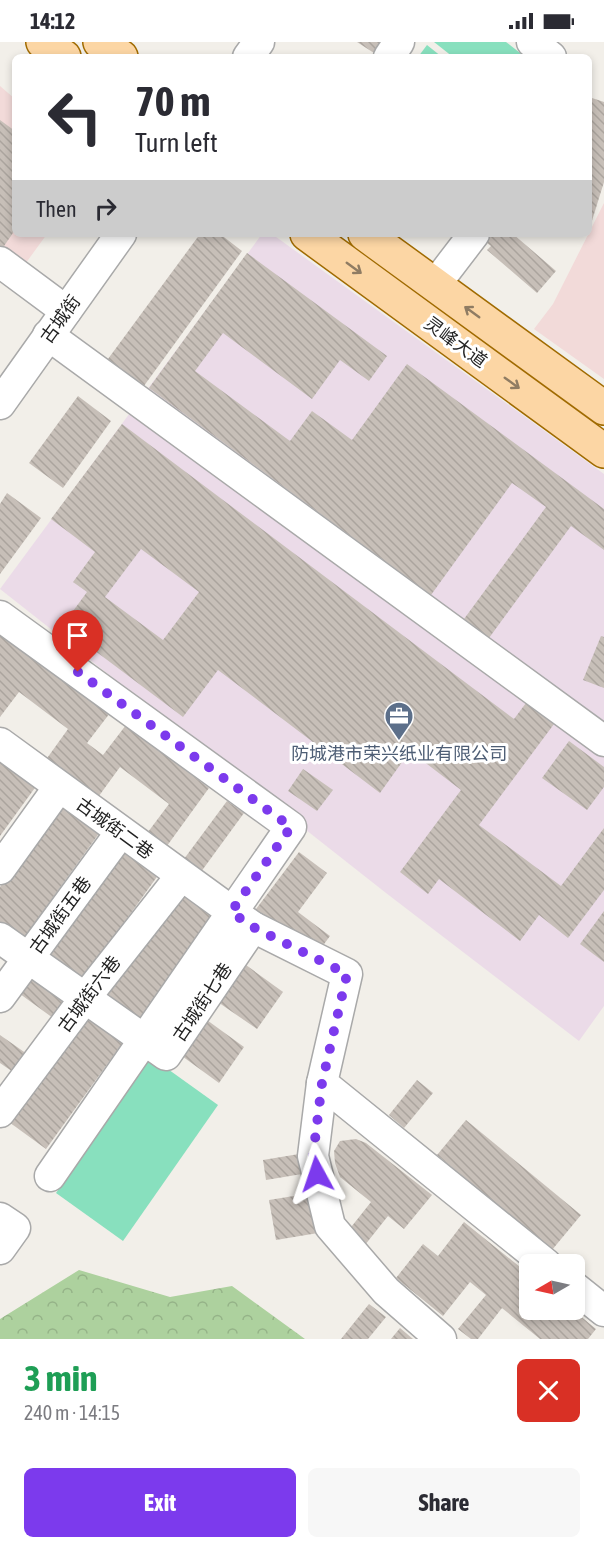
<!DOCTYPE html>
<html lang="en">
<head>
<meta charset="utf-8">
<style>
	:root { --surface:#fff; --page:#f7f7f7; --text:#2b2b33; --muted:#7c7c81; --accent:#7c3aed }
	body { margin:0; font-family:"Asap Condensed","Noto Sans SC",sans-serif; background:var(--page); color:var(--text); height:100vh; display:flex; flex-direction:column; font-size:22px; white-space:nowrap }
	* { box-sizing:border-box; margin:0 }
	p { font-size:20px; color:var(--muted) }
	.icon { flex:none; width:33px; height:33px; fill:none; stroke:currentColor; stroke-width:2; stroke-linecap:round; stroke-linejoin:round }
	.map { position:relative; height:1297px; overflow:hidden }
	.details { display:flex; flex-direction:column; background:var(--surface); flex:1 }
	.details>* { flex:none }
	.top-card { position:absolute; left:12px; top:12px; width:580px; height:183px; border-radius:9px; box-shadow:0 3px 9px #0003; background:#fff; color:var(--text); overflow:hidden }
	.needle { width:39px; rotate:261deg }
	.fabs { position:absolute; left:519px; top:1212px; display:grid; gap:12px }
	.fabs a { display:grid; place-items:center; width:66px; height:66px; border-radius:9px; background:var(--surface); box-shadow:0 3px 9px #0003; font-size:30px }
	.pin { position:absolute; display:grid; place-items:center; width:51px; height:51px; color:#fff; margin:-62px -26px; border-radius:50% 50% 50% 0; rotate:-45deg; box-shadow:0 0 6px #0007 }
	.pin .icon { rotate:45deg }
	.me { position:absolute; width:66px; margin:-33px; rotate:355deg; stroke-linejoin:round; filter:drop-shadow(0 0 4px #0008) }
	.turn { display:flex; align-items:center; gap:21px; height:126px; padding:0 24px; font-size:27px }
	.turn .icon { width:78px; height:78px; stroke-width:2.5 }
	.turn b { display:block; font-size:42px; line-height:51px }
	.then { display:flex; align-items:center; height:57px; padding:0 24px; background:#0003; gap:12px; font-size:22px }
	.round { display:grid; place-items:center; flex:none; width:63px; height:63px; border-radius:9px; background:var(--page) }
	.headline { display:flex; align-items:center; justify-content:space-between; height:102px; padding:0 24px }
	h1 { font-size:36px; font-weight:700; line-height:45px; color:#1e9e55 }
	.button { display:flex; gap:12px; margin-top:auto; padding:12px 24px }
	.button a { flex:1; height:69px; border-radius:9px; background:var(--accent); color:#fff; font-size:24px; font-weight:700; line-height:69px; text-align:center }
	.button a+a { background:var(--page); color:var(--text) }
	.status { display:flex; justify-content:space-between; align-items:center; height:42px; padding:0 30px; background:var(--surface); direction:ltr }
	.status svg { height:16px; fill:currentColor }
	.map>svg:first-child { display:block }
	.commercial { fill:#f2dad9 }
	.industrial { fill:#ebdbe8 }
	.forest { fill:url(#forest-crowns) }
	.pitch { fill:#88e0be }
	.building { fill:url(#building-back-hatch); fill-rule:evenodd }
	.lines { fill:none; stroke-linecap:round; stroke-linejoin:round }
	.minor-casing { stroke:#a9a9a9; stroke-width:33 }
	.major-casing { stroke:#a06b00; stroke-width:36 }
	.minor { stroke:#fff; stroke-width:30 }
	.major { stroke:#fcd6a4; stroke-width:33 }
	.oneway { stroke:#8f7c63 }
	.route { stroke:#7c3aed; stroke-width:10; stroke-dasharray:0 18 }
	.labels { text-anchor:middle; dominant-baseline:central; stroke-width:6; stroke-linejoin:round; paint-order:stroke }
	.street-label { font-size:18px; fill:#222; stroke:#fff }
	.service-label { font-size:18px; fill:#4e5e75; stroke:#fff }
</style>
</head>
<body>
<div class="status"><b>14:12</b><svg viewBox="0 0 49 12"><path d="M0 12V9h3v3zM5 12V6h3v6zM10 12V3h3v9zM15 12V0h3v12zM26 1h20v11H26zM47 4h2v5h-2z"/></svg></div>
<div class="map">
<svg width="604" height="1297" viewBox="0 0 604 1297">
	<defs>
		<pattern id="forest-crowns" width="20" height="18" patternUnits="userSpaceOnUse" patternTransform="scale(1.5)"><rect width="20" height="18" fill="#add19e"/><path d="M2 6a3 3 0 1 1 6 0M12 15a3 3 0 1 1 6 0" fill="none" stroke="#95b388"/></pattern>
		<pattern id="building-back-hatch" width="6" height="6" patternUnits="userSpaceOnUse" patternTransform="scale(1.5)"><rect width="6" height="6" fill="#c7bfb8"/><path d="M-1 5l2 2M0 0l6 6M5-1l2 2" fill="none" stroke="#aba49e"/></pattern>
	</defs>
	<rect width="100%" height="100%" fill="#f2efe9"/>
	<g class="commercial">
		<path d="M0,44l15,13v135h32l-27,37 -20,-14z"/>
		<path d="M604,161v176l-70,-50 19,-25z"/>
	</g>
	<path class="industrial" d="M262,192h10l332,240v532l-25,35 -193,-148 -386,-304z"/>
	<path class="forest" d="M79,1228l91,27 62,-11 73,53h-305v-20z"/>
	<g class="pitch">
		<path d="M434,0h72l18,14 -71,1z"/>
		<path d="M427,3l15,12h-24z"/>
		<path d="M151,1015l67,48 -95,136 -67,-48z"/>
	</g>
	<g class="building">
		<path d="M357,0h23l-6,11z"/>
		<path d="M592,56l12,4v80l-14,45v-120z"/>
		<path d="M0,78l15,11v99l-15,22z"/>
		<path d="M200,192h20l22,17 -101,139 -36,-27z"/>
		<path d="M475,192h38l43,37 -19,22 -50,-43 4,-4z"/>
		<path d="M247,211l140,103 -18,25 -29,-21 -28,39 -89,-66 -28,38 95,70 22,-30 40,29 55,-76 197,145v41l-33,-24 -82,112 -25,-19 82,-112 -34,-24 -81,112 -282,-207z"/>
		<path d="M78,354l33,25 -48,67 -34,-25z"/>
		<path d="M122,382l392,295 15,-20 28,21 -78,105 82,61 43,-58v62l-36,48 -29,-23 -19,26 -81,-62 -11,15 -28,-22 61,-82 -51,-39 -30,42 -162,-123 -35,47 -121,-91 25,-34 -14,-10 22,-30 -44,-33zM141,507l58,43 -36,48 -58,-43z"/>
		<path d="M7,451l34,25 -41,56v-70z"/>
		<path d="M0,590l110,81 -23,30 16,12 23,-30 83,63 -45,62 -19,-14 24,-32 -49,-37 -24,33 -51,-39 23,-32 -49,-37 -19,25z"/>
		<path d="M601,594l3,1v51l-21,-8z"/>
		<path d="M569,699l35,26v20l-17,23 -45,-32z"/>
		<path d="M0,717l37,26 -37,51z"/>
		<path d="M303,727l30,21 -16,21 -29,-20z"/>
		<path d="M227,759l17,12 -46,63 -17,-13z"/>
		<path d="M60,761l40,29 -77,107 -23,-17v-35z"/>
		<path d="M119,803l40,29 -77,107 -40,-29z"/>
		<path d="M299,810l28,21 -29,39 32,24 -14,19 -63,-42z"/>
		<path d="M177,847l40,29 -77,107 -40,-29z"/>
		<path d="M604,869v51l-24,-18z"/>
		<path d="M239,918l44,32 -26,37 -45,-31z"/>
		<path d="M29,931l37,27 -13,18 -37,-27z"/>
		<path d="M87,972l37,27 -78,108 -37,-27z"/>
		<path d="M200,973l44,32 -25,36 -44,-32z"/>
		<path d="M0,993l27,19 -14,18 -13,-9z"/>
		<path d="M417,1038l16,13 -29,35 -15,-13z"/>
		<path d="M466,1078l115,95 -29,35 -115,-95z"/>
		<path d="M356,1097l10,4 66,52 -28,34 -16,-13 -27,34 -17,-14 27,-34 -31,-25 -5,-14 -1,-12 6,-10z"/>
		<path d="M305,1111l3,20 -42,7 -3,-20z"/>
		<path d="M312,1151l6,40 -42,7 -7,-40z"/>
		<path d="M464,1180l66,53v35h43l23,19 -8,10h-48l-38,-31 -24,31h-7l-13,-10 28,-34 -16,-13 -27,34 -47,-38 27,-34 15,12z"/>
		<path d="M369,1262l17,13 -18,22h-27z"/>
		<path d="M400,1286l13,11h-22z"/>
	</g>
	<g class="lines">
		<g class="minor-casing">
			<g id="minor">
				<path d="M532,0l19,15"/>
				<path d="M248,15l11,-15"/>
				<path d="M389,15l10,-15"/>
				<path d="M0,220l66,49"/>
				<path d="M435,243l39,-51"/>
				<path d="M48,293l556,406"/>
				<path d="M0,362l121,-170"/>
				<path d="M0,574l291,211 -241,349"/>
				<path d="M0,701l253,184 94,47 -25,109 224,181"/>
				<path d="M0,827l59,-82"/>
				<path d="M0,896l166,117 87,-128"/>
				<path d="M0,955l121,-165"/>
				<path d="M322,1041l-9,73 17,70 56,65 55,48"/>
				<path d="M0,1070l85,-114 96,-122"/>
				<path d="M0,1176l15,10 -15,21"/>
				<path d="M574,1245l30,24"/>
			</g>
		</g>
		<g class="major-casing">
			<g id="major">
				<path d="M43,0l21,15"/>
				<path d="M100,0l21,15"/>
				<path d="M307,192l297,217"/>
				<path d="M365,192l239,174"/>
			</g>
		</g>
		<use href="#minor" class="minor"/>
		<use href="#major" class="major"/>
	</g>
	<defs><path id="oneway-shaft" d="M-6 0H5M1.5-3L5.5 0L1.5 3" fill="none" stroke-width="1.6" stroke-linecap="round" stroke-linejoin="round" transform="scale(1.5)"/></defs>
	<g class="oneway">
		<use href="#oneway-shaft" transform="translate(354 226) rotate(36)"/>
		<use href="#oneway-shaft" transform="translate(472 270) rotate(-144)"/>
		<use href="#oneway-shaft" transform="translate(512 341) rotate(36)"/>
	</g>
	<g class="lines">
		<path class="route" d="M78,630l213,155 -60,85 22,15 94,47 -25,109 -9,73 4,18"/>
	</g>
	<defs>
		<g id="office-pin" transform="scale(1.5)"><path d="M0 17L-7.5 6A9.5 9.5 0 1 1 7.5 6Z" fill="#5c6f8a" stroke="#fff"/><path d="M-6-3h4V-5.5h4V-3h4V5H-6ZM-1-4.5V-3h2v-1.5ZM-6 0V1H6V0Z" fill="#fff"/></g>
	</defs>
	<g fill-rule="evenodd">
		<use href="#office-pin" x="399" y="674"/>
	</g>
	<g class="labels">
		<g class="street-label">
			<text transform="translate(60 277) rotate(-54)">古城街</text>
			<text transform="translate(456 300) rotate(36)">灵峰大道</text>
			<text transform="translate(115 786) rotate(36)">古城街二巷</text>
			<text transform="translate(60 873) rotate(-54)">古城街五巷</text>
			<text transform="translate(89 952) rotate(-53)">古城街六巷</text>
			<text transform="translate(202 960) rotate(-56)">古城街七巷</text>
		</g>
		<g class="service-label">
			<text x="399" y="711">防城港市荣兴纸业有限公司</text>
		</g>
	</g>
</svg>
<div class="fabs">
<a><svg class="needle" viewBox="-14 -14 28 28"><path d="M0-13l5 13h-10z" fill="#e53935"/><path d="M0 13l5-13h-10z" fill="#7c7c81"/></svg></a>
</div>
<div class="pin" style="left:78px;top:630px;background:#d93025"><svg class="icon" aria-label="arrive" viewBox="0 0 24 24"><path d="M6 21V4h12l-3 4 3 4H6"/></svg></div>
<svg class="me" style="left:317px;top:1132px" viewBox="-20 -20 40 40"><path d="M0-17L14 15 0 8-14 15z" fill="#7c3aed" stroke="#fff" stroke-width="4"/></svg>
<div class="top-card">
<div class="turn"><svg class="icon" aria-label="left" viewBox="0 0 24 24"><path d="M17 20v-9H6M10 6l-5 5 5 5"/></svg><div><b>70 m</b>Turn left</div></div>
<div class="then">Then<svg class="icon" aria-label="right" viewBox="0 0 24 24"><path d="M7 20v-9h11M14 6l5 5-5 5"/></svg></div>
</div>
</div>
<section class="details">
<div class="headline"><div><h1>3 min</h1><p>240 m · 14:15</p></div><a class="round" style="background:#d93025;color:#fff"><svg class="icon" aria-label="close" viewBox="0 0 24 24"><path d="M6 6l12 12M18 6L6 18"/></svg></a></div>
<div class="button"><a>Exit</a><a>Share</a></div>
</section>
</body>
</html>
